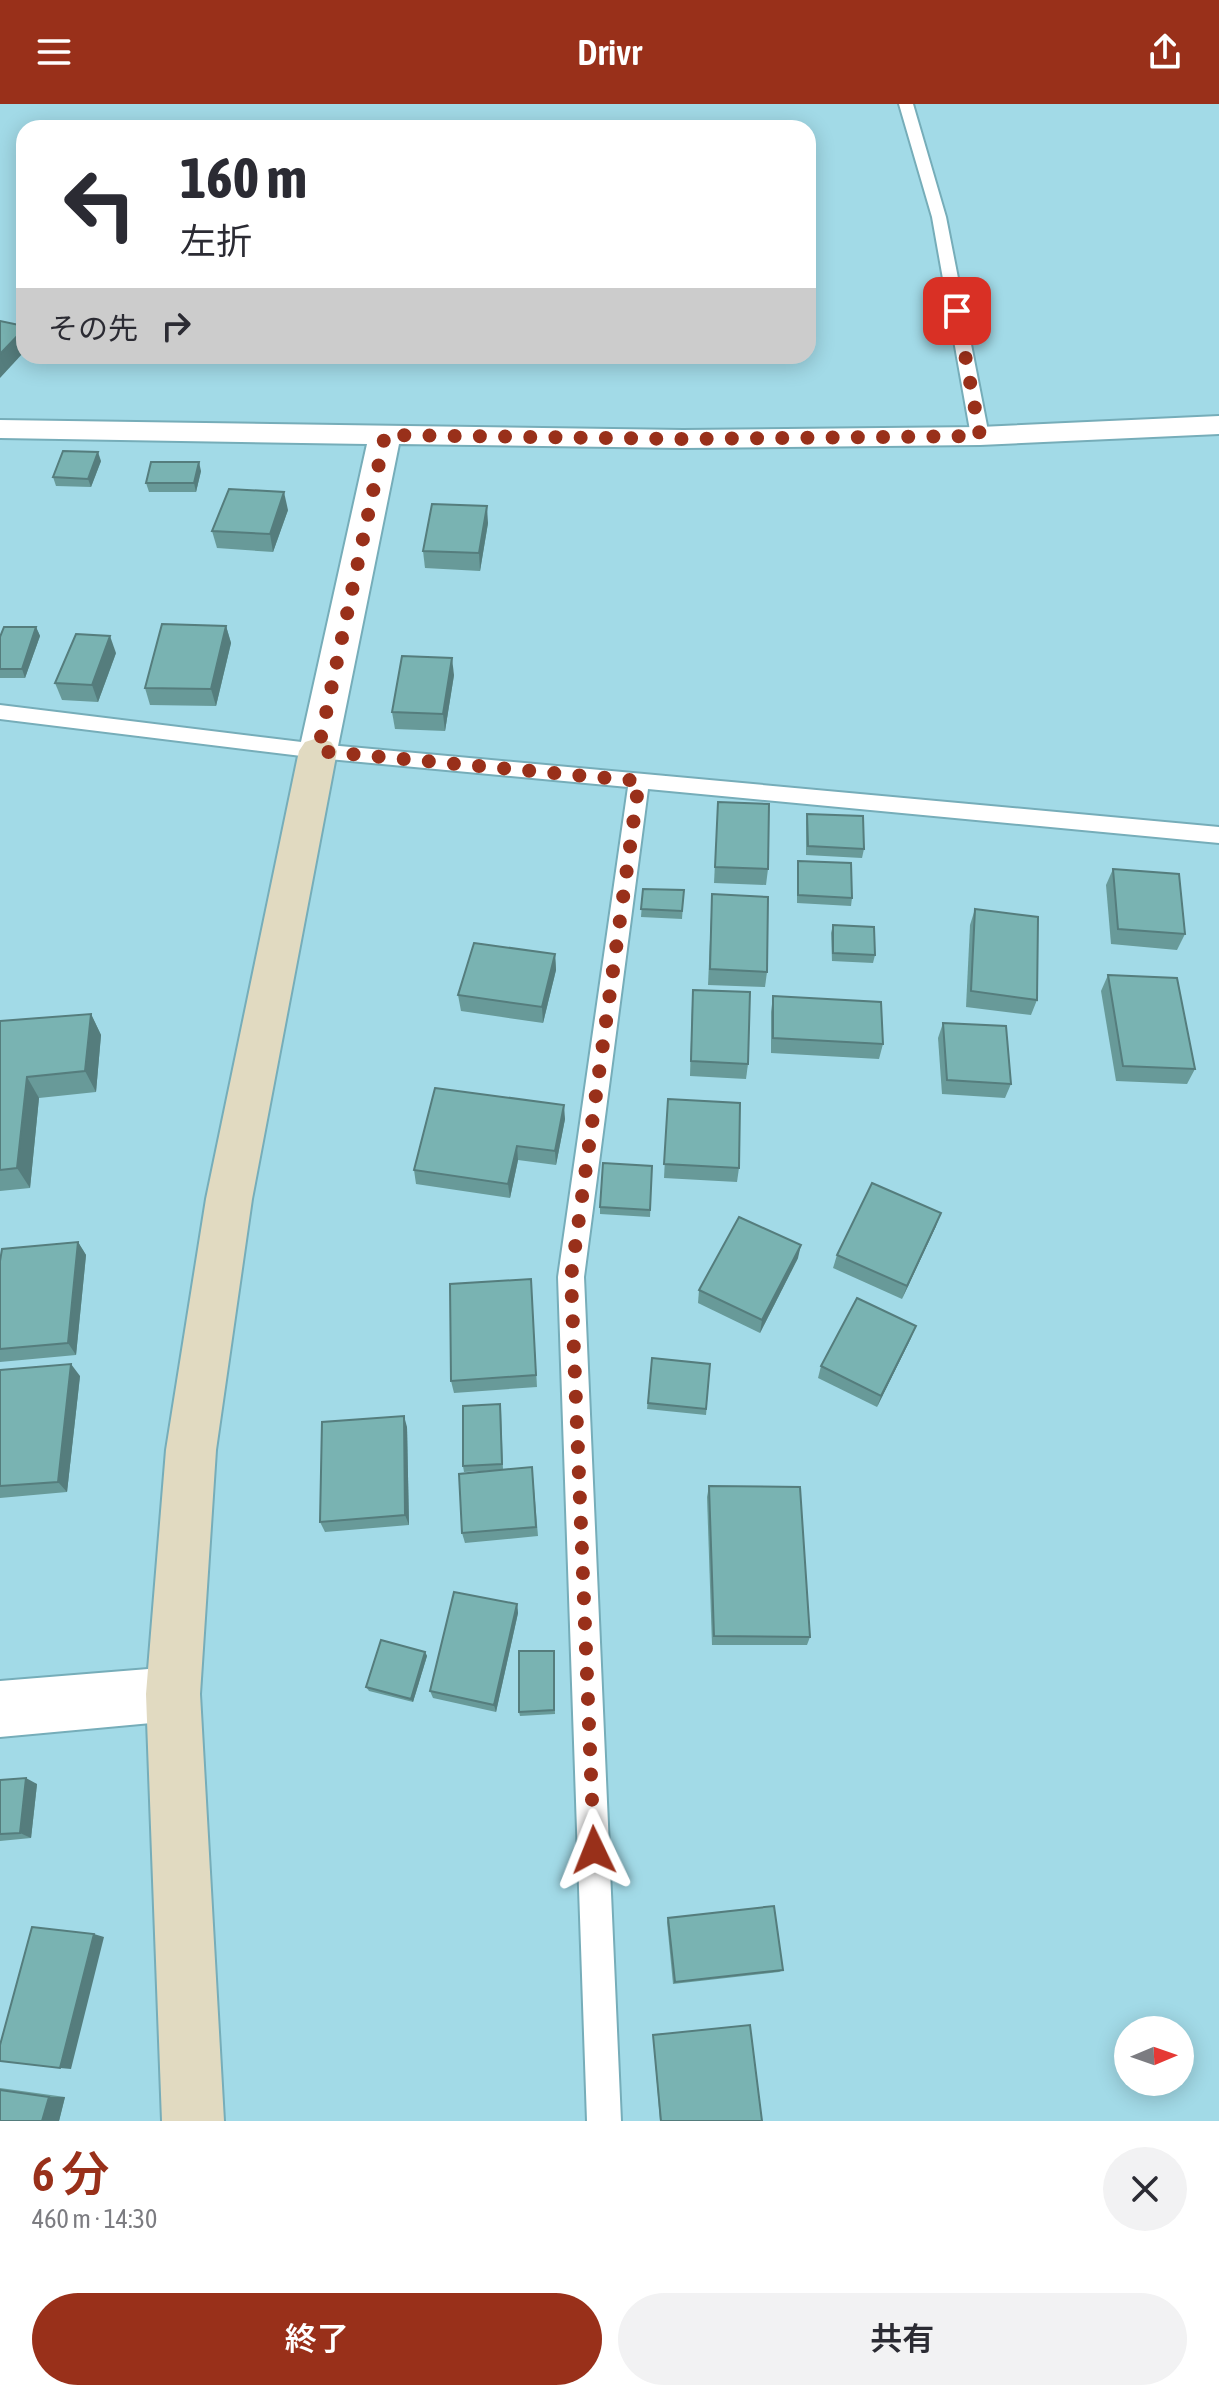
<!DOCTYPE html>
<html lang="ja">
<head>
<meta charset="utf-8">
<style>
	:root { --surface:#fff; --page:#f2f2f3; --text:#2b2b33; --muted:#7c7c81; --accent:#99301a }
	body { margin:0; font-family:"Asap Condensed","Noto Sans JP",sans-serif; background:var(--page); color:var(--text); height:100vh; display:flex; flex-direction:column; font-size:30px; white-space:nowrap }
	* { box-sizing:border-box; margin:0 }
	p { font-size:26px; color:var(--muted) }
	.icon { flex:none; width:44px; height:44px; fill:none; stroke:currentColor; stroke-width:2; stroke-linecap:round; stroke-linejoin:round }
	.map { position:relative; height:2017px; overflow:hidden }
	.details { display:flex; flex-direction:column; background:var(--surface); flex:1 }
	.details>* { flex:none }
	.banner { position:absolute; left:16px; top:16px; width:800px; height:244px; border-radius:24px; box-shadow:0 4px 20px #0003; background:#fff; color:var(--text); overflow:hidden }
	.needle { width:52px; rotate:88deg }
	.tools { position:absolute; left:1114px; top:1912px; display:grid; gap:16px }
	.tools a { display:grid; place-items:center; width:80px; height:80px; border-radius:50%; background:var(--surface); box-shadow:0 4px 20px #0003; font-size:40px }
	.pin { position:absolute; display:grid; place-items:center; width:68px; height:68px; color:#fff; margin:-34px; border-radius:16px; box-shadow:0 4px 12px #0006 }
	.me { position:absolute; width:88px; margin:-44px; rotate:358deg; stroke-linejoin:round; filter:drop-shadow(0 0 6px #0008) }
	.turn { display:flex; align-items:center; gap:28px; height:168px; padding:0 32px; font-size:36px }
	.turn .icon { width:104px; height:104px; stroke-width:2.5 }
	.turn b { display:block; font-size:56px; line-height:68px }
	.then { display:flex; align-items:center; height:76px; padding:0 32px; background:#0003; gap:16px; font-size:30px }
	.round { display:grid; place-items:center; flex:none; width:84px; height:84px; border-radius:42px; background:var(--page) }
	.headline { display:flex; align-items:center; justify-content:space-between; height:136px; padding:0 32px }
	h1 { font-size:48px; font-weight:600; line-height:60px; color:var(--accent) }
	.button { display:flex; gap:16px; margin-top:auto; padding:16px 32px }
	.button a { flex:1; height:92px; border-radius:48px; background:var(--accent); color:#fff; font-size:32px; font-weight:600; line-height:92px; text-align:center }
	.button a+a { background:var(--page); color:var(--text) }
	header { display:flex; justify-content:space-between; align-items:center; height:104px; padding:0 32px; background:var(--accent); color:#fff; font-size:36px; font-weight:600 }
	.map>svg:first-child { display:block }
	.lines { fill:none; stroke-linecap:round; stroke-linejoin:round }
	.lane-casing { stroke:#76adb9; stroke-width:4 }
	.street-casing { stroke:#76adb9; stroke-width:4 }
	.secondary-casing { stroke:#76adb9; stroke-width:4 }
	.lane { fill:#fff; fill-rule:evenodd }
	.street { fill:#fff; fill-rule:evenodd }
	.secondary { fill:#e1dac1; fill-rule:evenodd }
	.wall { fill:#689a99 }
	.shaded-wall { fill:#557d7d }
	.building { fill:#79b3b2; stroke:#557d7d; stroke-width:2 }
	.route { stroke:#99301a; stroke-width:14; stroke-dasharray:0 25.2 }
</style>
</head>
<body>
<header><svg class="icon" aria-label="menu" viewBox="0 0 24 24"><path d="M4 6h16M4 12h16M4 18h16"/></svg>Drivr<svg class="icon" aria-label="share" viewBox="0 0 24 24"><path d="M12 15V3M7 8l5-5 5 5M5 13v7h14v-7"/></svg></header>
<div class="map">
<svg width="1219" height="2017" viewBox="0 0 1219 2017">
	<rect width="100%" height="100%" fill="#a2dae7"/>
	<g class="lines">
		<g class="lane-casing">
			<g id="lane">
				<path d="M899,0h14l33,113 43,219 -3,4h-12l-3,-4 -39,-219z"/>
				<path d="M0,601l318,39 901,83v16l-571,-54 -64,488 37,844h-34l-29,-844 70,-490 -310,-29 -318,-39z"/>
			</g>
		</g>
		<g class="street-casing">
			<g id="street">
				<path d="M1219,312v18l-239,11 -297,3 -284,-4 -62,307 -6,9 -13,4 -13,-4 -6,-9 68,-307 -367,-6v-18l683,10 297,-3z"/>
				<path d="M173,1563l19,8 8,19 -8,19 -19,8 -173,16v-56z"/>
			</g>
		</g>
		<g class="secondary-casing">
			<path id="secondary" d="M318,634l13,4 6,9 -85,448 -36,251 -16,244 24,427h-62l-16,-427 20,-244 40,-251 93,-448 6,-9z"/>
		</g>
		<use href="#lane" class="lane"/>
		<use href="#street" class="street"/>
		<use href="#secondary" class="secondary"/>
	</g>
	<g class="wall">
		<path d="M101,357l-10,26 -35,-1 -3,-9z"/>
		<path d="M201,367l-5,21h-47l-3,-9z"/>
		<path d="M288,406l-15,42 -56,-4 -5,-17z"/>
		<path d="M488,419l-8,48 -55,-3 -2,-17z"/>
		<path d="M226,522l5,17 -15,63 -66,-1 -5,-17z"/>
		<path d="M36,523l4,9 -15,42h-25v-41z"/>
		<path d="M116,549l-18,49 -36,-2 -7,-17z"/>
		<path d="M454,571l-9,56 -50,-2 -3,-17z"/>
		<path d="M718,698l50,67 -2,16 -52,-2z"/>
		<path d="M807,710l57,35 -2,9 -56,-3v-33z"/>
		<path d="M798,757l54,37 -1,8 -54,-3v-34z"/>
		<path d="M1113,765l72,65 -8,16 -66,-6 -5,-59z"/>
		<path d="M643,785l41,1 -2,29 -41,-2z"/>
		<path d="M712,790l55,78 -2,15 -57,-2z"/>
		<path d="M975,805l62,91 -6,15 -65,-8 4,-82z"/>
		<path d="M833,821l42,30 -2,8 -41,-2 -1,-28z"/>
		<path d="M555,850l1,16 -13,53 -82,-12 -3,-16z"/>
		<path d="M1108,871l87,94 -8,15 -71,-3 -15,-90z"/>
		<path d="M773,892l110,48 -4,15 -108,-6v-41z"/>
		<path d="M692,901l56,59 -2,15 -56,-3z"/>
		<path d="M91,910l10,21 -5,57 -57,6 -9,90 -30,3v-170z"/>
		<path d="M943,919l68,61 -6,14 -63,-4 -4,-56z"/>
		<path d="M668,995l71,69 -2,14 -73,-4z"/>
		<path d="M565,1015l-9,46 -38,-5 -8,38 -94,-14 -2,-14z"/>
		<path d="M652,1062l-2,51 -50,-3v-7z"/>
		<path d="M936,1122l-34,73 -69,-31 4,-13z"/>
		<path d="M78,1138l8,13 -10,100 -76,7v-101z"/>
		<path d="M798,1154l-38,75 -62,-30 1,-13z"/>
		<path d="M531,1175l6,108 -83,6 -3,-12z"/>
		<path d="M911,1234l-34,69 -59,-29 3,-12z"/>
		<path d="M652,1254l58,6 -4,51 -59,-6z"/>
		<path d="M0,1266l80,6 -13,116 -67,6z"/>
		<path d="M501,1306l2,60 -39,2 -1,-6z"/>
		<path d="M407,1323l2,98 -84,7 -5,-10z"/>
		<path d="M533,1373l5,59 -73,7 -3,-10z"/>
		<path d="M709,1382l101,151 -3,8h-95l-5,-148z"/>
		<path d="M517,1500l1,9 -22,99 -63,-14 -3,-7z"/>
		<path d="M554,1547l1,63 -35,2 -1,-4z"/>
		<path d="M425,1548l2,4 -14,46 -44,-11 -3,-4z"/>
		<path d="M0,1676l37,4 -6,54 -31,3z"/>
		<path d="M668,1814l115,52 -4,2 -106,12 -6,-62z"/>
		<path d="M653,1931l109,86h-102z"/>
		<path d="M0,1984l65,9 -6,24h-59z"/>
	</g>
	<g class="shaded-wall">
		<path d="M24,225v23l-24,26v-24z"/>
		<path d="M98,348l3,9 -10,26 -3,-8z"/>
		<path d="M199,358l2,9 -5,21 -2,-9z"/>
		<path d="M284,388l4,18 -15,42 -3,-18z"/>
		<path d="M487,402l1,17 -8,48 -1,-18z"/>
		<path d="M226,522l5,17 -15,63 -5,-17z"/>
		<path d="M36,523l4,9 -15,42 -3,-9z"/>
		<path d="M110,532l6,17 -18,49 -6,-17z"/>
		<path d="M452,554l2,17 -9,56 -2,-17z"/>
		<path d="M555,850l1,16 -13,53 -1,-16z"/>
		<path d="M91,910l10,21 -5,57 -11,-21z"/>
		<path d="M27,973l12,21 -9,90 -13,-20z"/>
		<path d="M564,1001l1,14 -9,46 -1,-14z"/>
		<path d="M517,1042l1,14 -8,38 -2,-14z"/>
		<path d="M941,1109l-5,13 -34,73 5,-13z"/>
		<path d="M78,1138l8,13 -10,100 -8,-12z"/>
		<path d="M801,1141l-3,13 -38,75 2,-13z"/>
		<path d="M916,1222l-5,12 -34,69 4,-11z"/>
		<path d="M71,1260l9,12 -13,116 -9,-10z"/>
		<path d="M404,1312l3,11 2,98 -4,-10z"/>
		<path d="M517,1500l1,9 -22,99 -2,-7z"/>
		<path d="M425,1548l2,4 -14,46 -2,-3z"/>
		<path d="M26,1674l11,6 -6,54 -11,-5z"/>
		<path d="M94,1830l10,3 -33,132 -11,-1z"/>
		<path d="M49,1993h16l-6,24h-17z"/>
	</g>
	<g class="building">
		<path d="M0,217l24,5v3l-24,25z"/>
		<path d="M63,347l35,1 -10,27 -35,-2z"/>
		<path d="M151,358h48l-5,21h-48z"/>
		<path d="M229,385l55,3 -14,42 -58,-3z"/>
		<path d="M432,400l55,2 -8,47 -56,-2z"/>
		<path d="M162,520l64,2 -15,63 -66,-1z"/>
		<path d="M4,523h32l-14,42h-22v-32z"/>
		<path d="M76,530l34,2 -18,49 -37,-2z"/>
		<path d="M402,552l50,2 -9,56 -51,-2z"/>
		<path d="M718,698l51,2 -1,65 -53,-2z"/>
		<path d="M807,710l56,2 1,33 -56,-3z"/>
		<path d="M798,757l53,2 1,35 -54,-3z"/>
		<path d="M1113,765l66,5 6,60 -67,-5z"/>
		<path d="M643,785l41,1 -2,21 -41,-2z"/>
		<path d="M712,790l56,3 -1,75 -57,-3z"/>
		<path d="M975,805l63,8 -1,83 -66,-9z"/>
		<path d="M833,821l41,2 1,28 -42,-2z"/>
		<path d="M474,839l81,11 -13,53 -84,-12z"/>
		<path d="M1108,871l69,3 18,91 -72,-3z"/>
		<path d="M693,886l57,2 -2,72 -57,-3z"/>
		<path d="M773,892l108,6 2,42 -110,-6z"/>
		<path d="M91,910l-6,57 -58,6 -10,91 -17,2v-149z"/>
		<path d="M943,919l63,3 5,58 -64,-4z"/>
		<path d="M435,984l129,17 -9,46 -38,-5 -9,38 -94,-14z"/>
		<path d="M668,995l72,4 -1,65 -75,-4z"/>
		<path d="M603,1059l49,3 -2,44 -50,-3z"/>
		<path d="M872,1079l69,30 -34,73 -70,-31z"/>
		<path d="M739,1113l62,28 -39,75 -63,-30z"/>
		<path d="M78,1138l-10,101 -68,6v-88l2,-12z"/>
		<path d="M531,1175l5,96 -85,6 -1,-97z"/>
		<path d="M857,1194l59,28 -35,70 -60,-30z"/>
		<path d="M652,1254l58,6 -4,45 -58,-6z"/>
		<path d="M71,1260l-13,118 -58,4v-116z"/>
		<path d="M500,1300l2,60 -39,2v-60z"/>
		<path d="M404,1312l1,99 -85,7 2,-100z"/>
		<path d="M532,1363l4,60 -74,6 -3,-59z"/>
		<path d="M709,1382l91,1 10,150 -96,-1z"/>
		<path d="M454,1488l63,12 -23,101 -64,-14z"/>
		<path d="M381,1536l44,12 -14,47 -45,-12z"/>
		<path d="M519,1547h35v59l-35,2z"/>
		<path d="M26,1674l-6,55 -20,1v-54z"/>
		<path d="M774,1802l9,64 -108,12 -7,-64z"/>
		<path d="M32,1823l62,7 -34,134 -60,-7v-16z"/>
		<path d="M750,1921l12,96h-101l-8,-86z"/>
		<path d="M0,1986l49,7 -7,24h-42z"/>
	</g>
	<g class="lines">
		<path class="route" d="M594,1746l-23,-573 68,-496 -321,-30 67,-316 298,4 297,-3 -23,-125"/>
	</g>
</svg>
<div class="tools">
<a><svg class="needle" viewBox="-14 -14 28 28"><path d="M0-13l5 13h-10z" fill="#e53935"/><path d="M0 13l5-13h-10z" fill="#7c7c81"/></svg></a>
</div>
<div class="pin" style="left:957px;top:207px;background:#d93025"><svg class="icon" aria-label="arrive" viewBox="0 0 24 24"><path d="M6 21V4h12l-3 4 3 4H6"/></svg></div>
<svg class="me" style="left:594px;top:1746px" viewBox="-20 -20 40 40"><path d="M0-17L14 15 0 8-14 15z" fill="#99301a" stroke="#fff" stroke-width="4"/></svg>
<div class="banner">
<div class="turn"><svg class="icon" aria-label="left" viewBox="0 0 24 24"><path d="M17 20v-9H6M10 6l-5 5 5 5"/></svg><div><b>160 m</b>左折</div></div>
<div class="then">その先<svg class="icon" aria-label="right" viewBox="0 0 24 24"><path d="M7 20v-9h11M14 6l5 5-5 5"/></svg></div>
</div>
</div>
<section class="details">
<div class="headline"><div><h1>6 分</h1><p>460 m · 14:30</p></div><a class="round"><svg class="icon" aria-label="close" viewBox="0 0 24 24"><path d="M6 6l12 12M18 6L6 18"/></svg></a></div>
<div class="button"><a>終了</a><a>共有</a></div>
</section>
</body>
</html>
